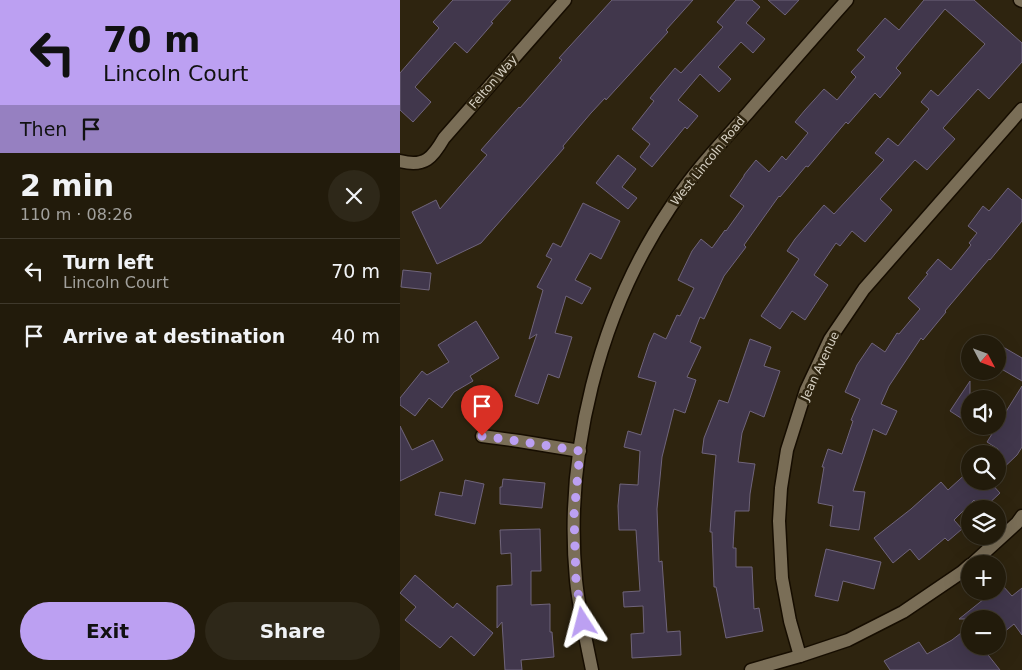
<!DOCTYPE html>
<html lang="en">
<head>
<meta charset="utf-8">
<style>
	:root { --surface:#221b0b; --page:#2e2819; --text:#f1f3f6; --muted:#a2a19d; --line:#3f392c; --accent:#bca0f2 }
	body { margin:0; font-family:"DejaVu Sans",sans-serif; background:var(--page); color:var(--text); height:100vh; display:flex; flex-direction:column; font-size:19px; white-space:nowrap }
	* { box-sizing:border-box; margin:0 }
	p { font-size:16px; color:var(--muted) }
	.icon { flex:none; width:28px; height:28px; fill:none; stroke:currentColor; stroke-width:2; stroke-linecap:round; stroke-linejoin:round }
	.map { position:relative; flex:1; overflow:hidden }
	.panel { display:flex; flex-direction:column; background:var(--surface); width:400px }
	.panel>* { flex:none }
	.top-card { background:#bca0f2; color:#111; overflow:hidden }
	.needle { width:32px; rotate:131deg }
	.buttons { position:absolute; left:561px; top:335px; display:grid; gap:10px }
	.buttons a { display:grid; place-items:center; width:45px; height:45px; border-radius:50%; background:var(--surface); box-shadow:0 5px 20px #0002,0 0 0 1px var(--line); font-size:25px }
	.pin { position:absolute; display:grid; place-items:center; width:42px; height:42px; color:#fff; margin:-51px -21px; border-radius:50% 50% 50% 0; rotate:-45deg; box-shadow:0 0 5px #0007 }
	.pin .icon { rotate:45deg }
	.me { position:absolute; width:55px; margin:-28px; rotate:351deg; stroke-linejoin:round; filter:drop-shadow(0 0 4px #0008) }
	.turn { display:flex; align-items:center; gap:18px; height:105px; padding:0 20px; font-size:22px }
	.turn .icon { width:65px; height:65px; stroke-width:2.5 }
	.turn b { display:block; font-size:35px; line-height:42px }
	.then { display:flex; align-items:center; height:48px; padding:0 20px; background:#0003; gap:10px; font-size:19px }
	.round { display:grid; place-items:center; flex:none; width:52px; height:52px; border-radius:26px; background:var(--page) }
	.head { display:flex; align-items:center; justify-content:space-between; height:85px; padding:0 20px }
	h1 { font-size:30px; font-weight:700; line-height:38px }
	.button { display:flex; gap:10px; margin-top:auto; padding:10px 20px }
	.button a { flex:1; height:58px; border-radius:30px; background:var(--accent); color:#111; font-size:20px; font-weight:700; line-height:58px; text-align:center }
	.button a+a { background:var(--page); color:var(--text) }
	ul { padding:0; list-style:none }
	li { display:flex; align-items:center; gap:15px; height:65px; padding:0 20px; border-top:1px solid var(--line) }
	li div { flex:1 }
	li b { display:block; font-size:19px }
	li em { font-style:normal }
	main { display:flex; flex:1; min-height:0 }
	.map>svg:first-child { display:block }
	.building { fill:#41374c; stroke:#6f647b }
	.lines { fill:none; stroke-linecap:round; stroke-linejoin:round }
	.minor-casing { stroke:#160d00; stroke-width:15 }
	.minor { stroke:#7a6e57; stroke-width:12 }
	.route { stroke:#bca0f2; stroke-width:9; stroke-dasharray:0 16.2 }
	.labels { text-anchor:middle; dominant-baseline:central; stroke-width:5; stroke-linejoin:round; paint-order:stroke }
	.street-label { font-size:12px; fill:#d7d1c4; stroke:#2e240f }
</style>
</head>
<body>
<main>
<section class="panel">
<div class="top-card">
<div class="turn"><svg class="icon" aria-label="left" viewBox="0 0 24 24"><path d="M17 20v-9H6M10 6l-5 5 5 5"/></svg><div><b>70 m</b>Lincoln Court</div></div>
<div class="then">Then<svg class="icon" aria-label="arrive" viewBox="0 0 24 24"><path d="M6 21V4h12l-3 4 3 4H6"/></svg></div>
</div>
<div class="head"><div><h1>2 min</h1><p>110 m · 08:26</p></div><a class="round"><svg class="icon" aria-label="close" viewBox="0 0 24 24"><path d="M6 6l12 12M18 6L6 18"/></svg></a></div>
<ul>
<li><svg class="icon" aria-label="left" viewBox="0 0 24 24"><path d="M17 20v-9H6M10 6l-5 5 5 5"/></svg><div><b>Turn left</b><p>Lincoln Court</p></div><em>70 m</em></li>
<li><svg class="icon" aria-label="arrive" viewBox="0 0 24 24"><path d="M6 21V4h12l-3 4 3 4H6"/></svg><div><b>Arrive at destination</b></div><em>40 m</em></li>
</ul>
<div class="button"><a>Exit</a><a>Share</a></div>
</section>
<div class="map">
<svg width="622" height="670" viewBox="0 0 622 670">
	<rect width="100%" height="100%" fill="#2e240f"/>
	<g class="building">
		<path d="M53,0h58l-20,22 2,1 -26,30 -12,-11 -40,45 16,15 -18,20 -13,-12v-37l39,-45 -6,-6z"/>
		<path d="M212,0h81l-27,30 2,2 -62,68 -1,-2 -14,15 -28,33 1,2 -83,95 -44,21 -25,-52 24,-12 4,9 47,-54 -6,-5 38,-43 1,1 42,-48 -3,-2z"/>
		<path d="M336,0h16l8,7 -14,16 19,16 -12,14 -12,-11 -23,25 13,12 -12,13 -19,-18 -22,26 20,16 -11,13 -2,-2 -33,40 -12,-10 10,-13 -18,-15 22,-28 -4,-3 25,-30 6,5 42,-46 -6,-5z"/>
		<path d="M368,0h31l-14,15z"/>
		<path d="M524,0h50l48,43v19l-33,37 -11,-10 -35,39 12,11 -28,31 -12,-10 -35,39 12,11 -27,32 -13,-11 -12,15 -4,-3 -22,32 14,10 -23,35 -13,-9 -12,18 -19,-13 38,-57 -12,-8 8,-12 29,-34 10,9 50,-54 -9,-7 13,-15 10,8 31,-37 -8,-7 10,-12 7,6 47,-52 -40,-35 -49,59 5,5 -21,25 -5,-5 -27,31 -2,-2 -38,45 -2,-1 -26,31 -1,-1 -35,49 2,2 -22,29 -20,43 -4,-2 -10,25 11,5 -14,30 9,3 -11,33 -11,-4 -12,48 -5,52 2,53 3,-1 5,71 13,-1 1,24 -49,3 -1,-24 13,-1 -1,-27 -19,1 -1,-15 17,-1 -4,-61h-17l-1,-24 2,-22 18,1 2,-34 -16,-4 4,-16 13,4 15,-53 -18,-5 11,-33 5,-11 12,6 11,-24 3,1 14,-28 -16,-8 14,-29 9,-12 11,9 13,-18 1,1 18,-25 -14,-10 14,-20v-1l12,-15 13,12 13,-16 4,4 22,-27 -13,-11 10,-12 19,-21 13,11 19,-23 -5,-5 14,-15 -8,-7 28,-32 14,12z"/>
		<path d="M218,155l18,14 -14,18 15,11 -9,11 -32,-26z"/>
		<path d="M608,188l14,12v21l-32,39 -1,-1 -44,52 1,1 -23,28 -2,-2 -32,48 -8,18 16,7 -11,24 -13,-6 -20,62 12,1 -6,38 -29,-4 3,-20 -15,-3 6,-36h-2l6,-18 14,5 11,-33 -2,-1 9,-21 -15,-7 12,-27 15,-22 13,9 12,-19 2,1 21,-25 -12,-11 20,-24 -2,-1 12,-14 13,11 20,-25 -2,-2 8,-10 -9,-7 15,-20 6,5z"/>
		<path d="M183,203l37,18 -19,38 -11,-6 -15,27 16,8 -9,16 -16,-8 -11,37 17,4 -13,41 -11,-4 -10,30 -23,-8 22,-62 -8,5 14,-49 -6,-3 15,-28 -6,-3 7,-13 8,4z"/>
		<path d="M3,270l28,3 -2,17 -28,-3z"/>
		<path d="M76,321l23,37 -29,18 3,5 -19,11 -12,16 -13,-10 -14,18 -15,-11v-7l22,-27 5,4 22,-13 -11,-17z"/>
		<path d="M350,339l21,8 -7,19 16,5 -16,46 -14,-6 -8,22 -4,29 17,2 -5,30 -1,17h-14l-2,37h3v19h16l2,42 5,-1 4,23 -37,7 -10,-51h-2l-2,-55h-2l4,-55 2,-22 -14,-2 2,-15 15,-38 9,3z"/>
		<path d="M598,344l24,14v23l-24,-14z"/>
		<path d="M570,381v43l-20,-13z"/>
		<path d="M622,386v61l-5,8 -19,18v-24l-11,-7z"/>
		<path d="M0,426l12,24 21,-10 10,20 -43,21z"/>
		<path d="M570,470v11h19l11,12 -17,16h-1l-8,-9 -20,20 8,9 -14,12 -3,-3 -26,22 -9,-11 -17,14 -19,-25 37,-29 30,-27 7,8z"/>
		<path d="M103,479l42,4 -3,25 -42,-4v-17h2z"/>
		<path d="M65,480l19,4 -9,40 -40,-9 5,-23 22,4z"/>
		<path d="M140,529l1,42h-10v34l19,-1v28h2l2,25 -33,3 1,10h-17l-3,-48 -5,6v-42l15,-1 -1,-32 -10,1 -1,-24z"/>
		<path d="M426,549l55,13 -7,27 -31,-8 -5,20 -23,-5z"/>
		<path d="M15,575l38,33 4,-5 36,30 -19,23 -23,-20 -11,12 -35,-28 11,-13 -16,-14z"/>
		<path d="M602,585l10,11 10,-8v47l-8,-11 -16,13v-18h-39l35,-28h4v-2z"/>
		<path d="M570,626v20h11l19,24h-110l-6,-9 35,-19 8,12 25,-14z"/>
	</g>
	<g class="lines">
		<g class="minor-casing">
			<g id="minor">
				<path d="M620,0l2,1"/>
				<path d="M0,161c25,7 33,-4 44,-23l121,-138"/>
				<path d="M82,436l37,5 61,10"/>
				<path d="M572,564l45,-41 5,-7"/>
				<path d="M400,656l-10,-35 -8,-43 -3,-57 2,-33 6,-38 19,-60 24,-51 34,-50 158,-180"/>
				<path d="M192,670c-6,-30 -13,-60 -16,-90 -12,-126 23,-267 94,-372 22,-34 50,-64 77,-94 33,-38 66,-76 100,-114"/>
				<path d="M351,670l49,-14 48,-16 55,-28 59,-40 8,-7"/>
			</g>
		</g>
		<use href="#minor" class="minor"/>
	</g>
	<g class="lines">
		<path class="route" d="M82,436l36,5 62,10 -6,64 2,66 7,41"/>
	</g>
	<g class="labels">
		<g class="street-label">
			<text transform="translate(93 82) rotate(-49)">Felton Way</text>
			<text transform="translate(308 161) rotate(-51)">West Lincoln Road</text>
			<text transform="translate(420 366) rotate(-65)">Jean Avenue</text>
		</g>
	</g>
</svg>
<div class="buttons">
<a><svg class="needle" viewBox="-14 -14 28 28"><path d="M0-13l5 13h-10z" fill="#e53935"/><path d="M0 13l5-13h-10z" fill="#a2a19d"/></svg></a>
<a><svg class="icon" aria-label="sound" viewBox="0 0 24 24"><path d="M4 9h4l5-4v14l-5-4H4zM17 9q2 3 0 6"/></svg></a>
<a><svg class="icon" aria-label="search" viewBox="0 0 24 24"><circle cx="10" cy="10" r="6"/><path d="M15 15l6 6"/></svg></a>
<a><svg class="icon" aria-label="layers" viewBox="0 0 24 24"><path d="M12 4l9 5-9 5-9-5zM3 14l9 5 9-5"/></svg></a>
<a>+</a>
<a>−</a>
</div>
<div class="pin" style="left:82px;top:436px;background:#d93025"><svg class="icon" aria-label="arrive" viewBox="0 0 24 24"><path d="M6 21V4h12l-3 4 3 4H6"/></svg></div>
<svg class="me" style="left:183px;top:622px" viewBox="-20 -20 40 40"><path d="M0-17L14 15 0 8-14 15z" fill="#bca0f2" stroke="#fff" stroke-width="4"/></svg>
</div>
</main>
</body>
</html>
